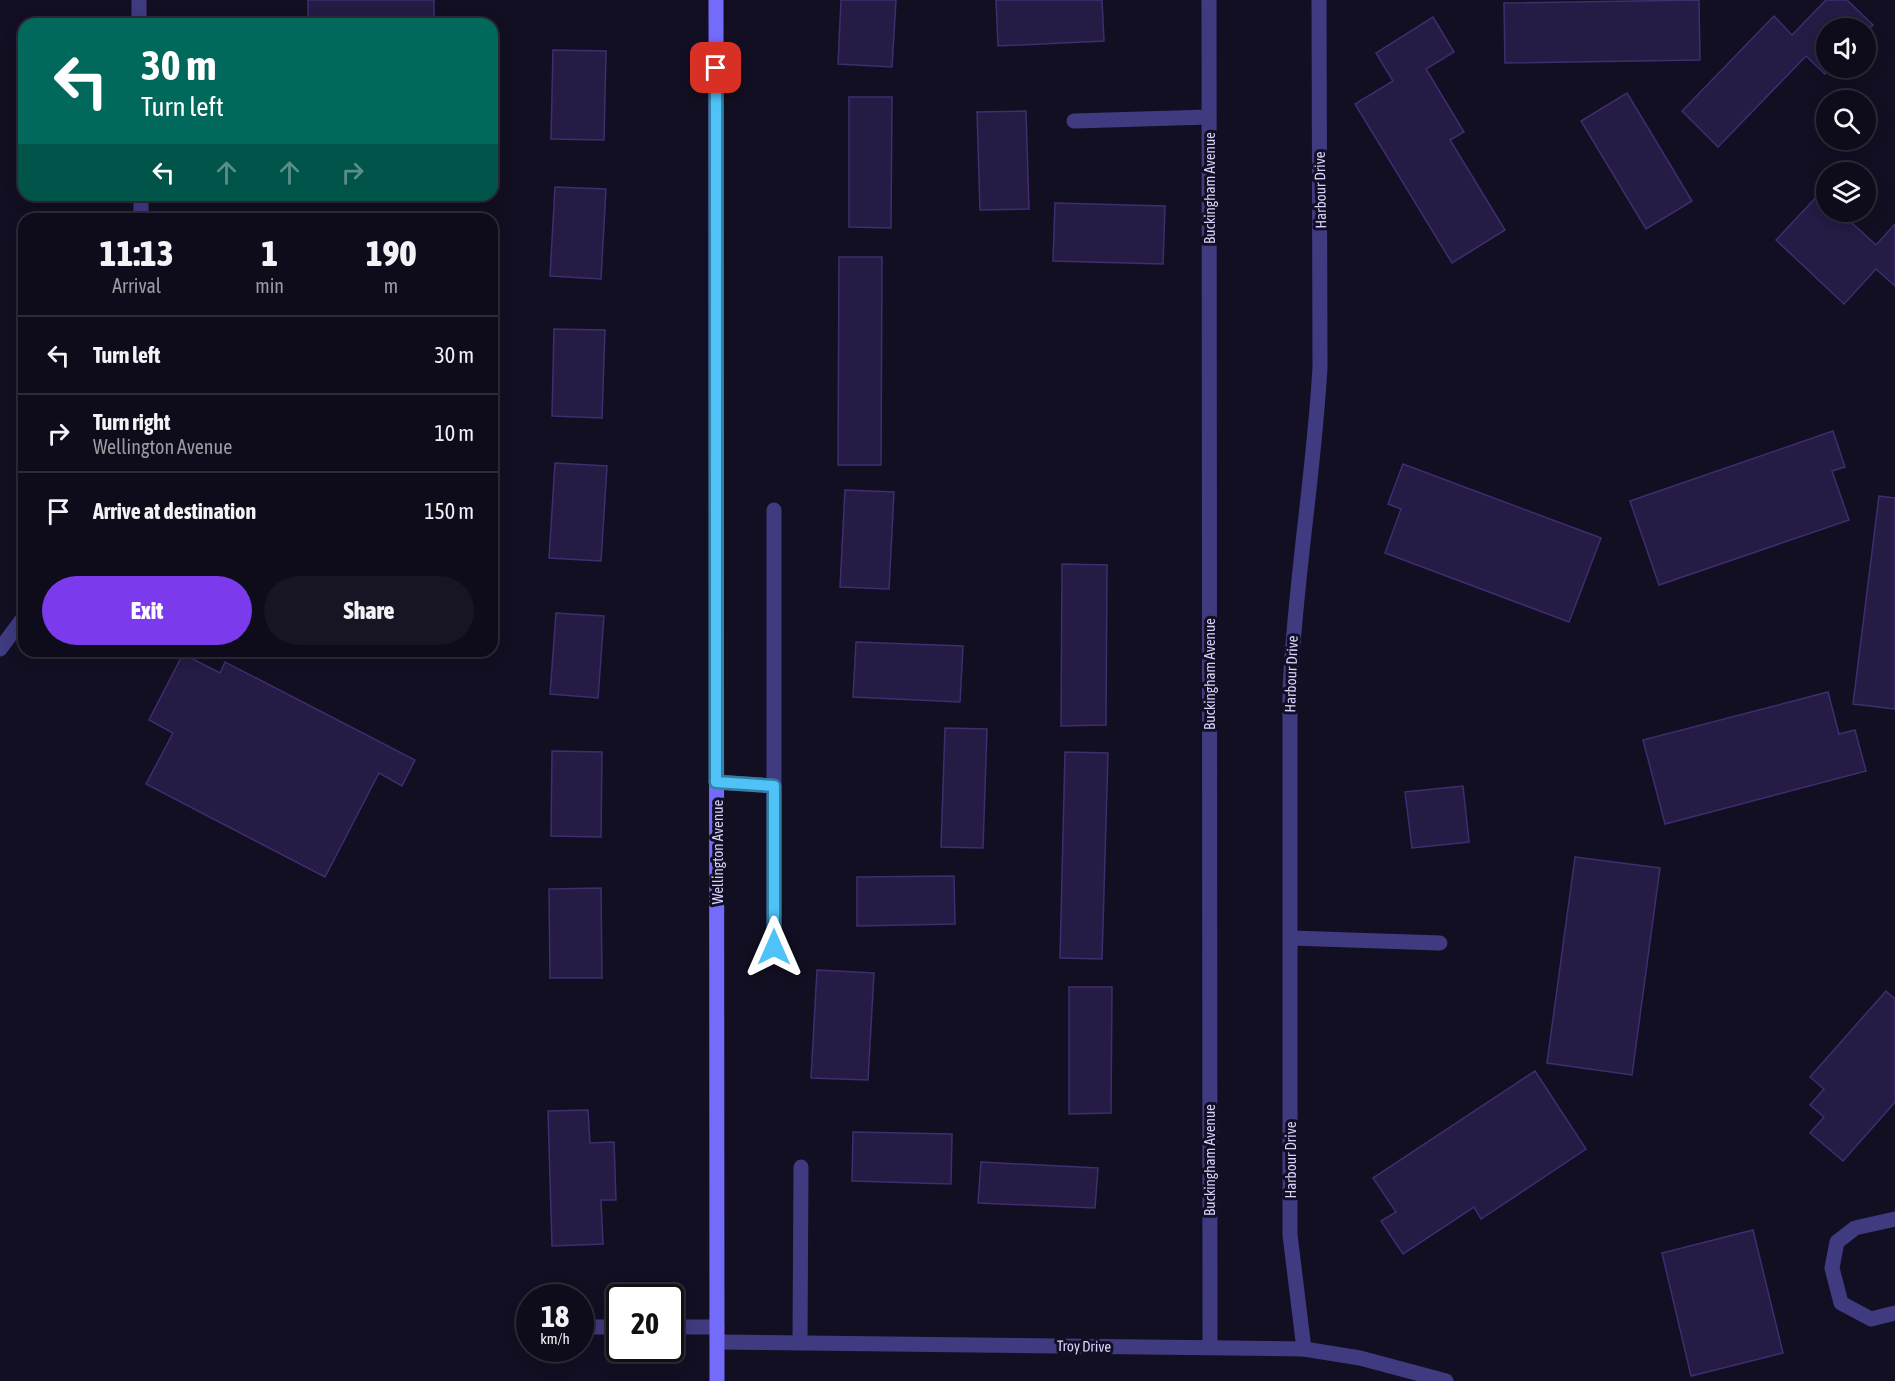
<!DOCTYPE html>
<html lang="en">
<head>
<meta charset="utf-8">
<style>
	:root { --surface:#0e0b1a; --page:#171423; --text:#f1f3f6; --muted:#9b9ba2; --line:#2e2b39; --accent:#7c3aed }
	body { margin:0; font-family:"Asap Condensed",sans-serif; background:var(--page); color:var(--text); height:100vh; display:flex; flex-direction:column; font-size:22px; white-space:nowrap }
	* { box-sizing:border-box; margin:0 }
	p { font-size:20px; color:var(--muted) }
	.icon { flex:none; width:33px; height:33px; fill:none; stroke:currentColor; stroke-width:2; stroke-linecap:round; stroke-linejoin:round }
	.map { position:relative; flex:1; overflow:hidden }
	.sheet { position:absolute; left:18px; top:213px; width:480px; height:444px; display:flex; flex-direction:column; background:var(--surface); border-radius:18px; box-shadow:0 3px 15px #0003,0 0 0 2px var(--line) }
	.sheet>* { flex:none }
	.guide { position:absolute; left:18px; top:18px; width:480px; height:183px; border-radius:18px; box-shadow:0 3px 15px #0003,0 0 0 2px var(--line); background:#00695c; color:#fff; overflow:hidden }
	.tools { position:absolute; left:1816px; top:18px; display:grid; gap:12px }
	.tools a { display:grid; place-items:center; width:60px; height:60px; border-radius:50%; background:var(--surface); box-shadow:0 3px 15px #0003,0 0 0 2px var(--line); font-size:30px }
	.speed { position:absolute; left:516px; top:1284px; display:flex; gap:12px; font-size:30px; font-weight:700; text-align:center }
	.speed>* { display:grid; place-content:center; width:78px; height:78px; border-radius:50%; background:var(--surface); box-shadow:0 3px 15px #0003,0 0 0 2px var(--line); line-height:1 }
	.speed small { font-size:15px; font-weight:400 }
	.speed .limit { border:3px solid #111; border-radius:9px; background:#fff; color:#111 }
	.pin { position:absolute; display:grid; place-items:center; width:51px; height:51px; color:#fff; margin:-26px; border-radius:12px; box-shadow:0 3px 9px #0006 }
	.me { position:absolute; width:66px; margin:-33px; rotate:0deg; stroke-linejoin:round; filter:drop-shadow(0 0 4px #0008) }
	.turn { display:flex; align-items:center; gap:21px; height:126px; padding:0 24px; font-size:27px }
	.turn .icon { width:78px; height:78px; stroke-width:2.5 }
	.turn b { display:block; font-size:42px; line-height:51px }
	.lanes { display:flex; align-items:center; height:57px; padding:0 24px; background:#0003; justify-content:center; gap:30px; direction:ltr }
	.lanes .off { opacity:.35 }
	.eta { display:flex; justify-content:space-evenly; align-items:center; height:102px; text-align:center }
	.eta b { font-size:36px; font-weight:800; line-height:42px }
	.primary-button { display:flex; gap:12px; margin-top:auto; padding:12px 24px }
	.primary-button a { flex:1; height:69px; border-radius:36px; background:var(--accent); color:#fff; font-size:24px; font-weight:800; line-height:69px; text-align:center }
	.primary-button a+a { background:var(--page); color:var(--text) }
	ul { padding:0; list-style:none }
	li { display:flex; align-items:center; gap:18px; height:78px; padding:0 24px; border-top:2px solid var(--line) }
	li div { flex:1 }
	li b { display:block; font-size:22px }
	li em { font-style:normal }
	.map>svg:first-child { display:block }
	.building { fill:#251b44; stroke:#3d2e6f; stroke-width:1.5 }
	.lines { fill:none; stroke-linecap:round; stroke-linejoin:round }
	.lane { stroke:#403b81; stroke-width:15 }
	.street { stroke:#403b81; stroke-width:15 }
	.secondary { stroke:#746bfb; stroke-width:15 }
	.route-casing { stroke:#337fa1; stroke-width:15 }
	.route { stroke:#4fc3f7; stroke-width:10 }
	.labels { text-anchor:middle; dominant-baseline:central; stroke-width:6; stroke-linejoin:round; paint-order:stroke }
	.street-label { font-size:15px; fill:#d8d2fe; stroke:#130f23 }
</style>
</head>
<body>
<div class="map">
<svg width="1895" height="1381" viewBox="0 0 1895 1381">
	<rect width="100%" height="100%" fill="#130f23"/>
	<g class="building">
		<rect x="308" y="0" width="126" height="24"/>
		<path d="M841,0h55l-4,67 -54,-3z"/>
		<path d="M996,0h106l2,41 -106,5z"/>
		<path d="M1699,0l1,60 -195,3 -1,-60z"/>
		<path d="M1826,0h21l26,25 -7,7v-4h-39v40h5l-7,6 -19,-18 -88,91 -36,-36 92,-95 18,19z"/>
		<path d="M1433,17l21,35 -28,17 38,63 -14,8 55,90 -53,33 -97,-159 38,-23 -17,-28z"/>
		<path d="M553,50l53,1 -2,89 -53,-1z"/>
		<path d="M1627,93l65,108 -46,28 -65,-108z"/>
		<path d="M849,97h43l-1,131 -42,-1z"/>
		<path d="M1026,111l3,98 -49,1 -3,-98z"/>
		<path d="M555,187l51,2 -5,90 -51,-3z"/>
		<path d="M1820,193l7,7v12h13l36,33 19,-21v62l-19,-17 -32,35 -68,-64z"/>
		<path d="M1055,203l110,3 -2,58 -110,-3z"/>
		<path d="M839,257h43l-1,208h-43z"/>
		<path d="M554,329l51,1 -3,88 -50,-2z"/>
		<path d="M1833,431l12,36 -13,4 17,49 -190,65 -29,-84z"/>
		<path d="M555,463l52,3 -6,95 -52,-3z"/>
		<path d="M1403,464l198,74 -32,84 -184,-69 16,-44 -13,-5z"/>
		<path d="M845,490l49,2 -5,97 -49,-2z"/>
		<path d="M1879,496l16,2v211l-42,-5z"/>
		<path d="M1062,564l45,1 -1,160 -45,1z"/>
		<path d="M556,613l48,3 -6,82 -48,-4z"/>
		<path d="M856,642l107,4 -3,56 -107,-5z"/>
		<path d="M183,654l37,19 5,-11 190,98 -13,26 -23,-13 -54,104 -179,-93 27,-51 -24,-13z"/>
		<path d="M1828,692l11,42 16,-4 11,41 -201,53 -22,-84z"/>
		<path d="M945,728l42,1 -4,119 -42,-1z"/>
		<path d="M552,751l50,1 -1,85 -50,-1z"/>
		<path d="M1065,752l43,1 -6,206 -42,-1z"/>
		<path d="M1463,786l6,56 -57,6 -7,-56z"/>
		<path d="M1575,857l85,11 -28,207 -85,-12z"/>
		<path d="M954,876l1,48 -98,2v-49z"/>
		<path d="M601,888l1,90h-52l-1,-89z"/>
		<path d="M817,970l57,3 -6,107 -57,-2z"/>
		<path d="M1069,987h43l-1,126 -42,1z"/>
		<path d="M1886,991l9,8v103l-52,59 -33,-28 14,-16 -14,-12 14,-16 -14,-12z"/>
		<path d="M1535,1071l51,78 -105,70 -7,-12 -71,47 -22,-33 15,-9 -23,-34z"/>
		<path d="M588,1110l2,33 24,-1 2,58h-15l2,44 -51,2 -4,-135z"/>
		<path d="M853,1132l99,2 -1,50 -99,-3z"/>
		<path d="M981,1162l117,6 -3,40 -117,-5z"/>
		<path d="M1753,1230l30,123 -92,23 -29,-123z"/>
	</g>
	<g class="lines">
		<g class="lane">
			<path d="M1074,121l135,-4"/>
			<path d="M774,510v437"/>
			<path d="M716,782l58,4"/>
			<path d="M1291,938l149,5"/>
			<path d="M1895,1219l-40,9 -18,14 -5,26 9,35 30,16 24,-6"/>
			<path d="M580,1327h40"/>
			<path d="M670,1327h47"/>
			<path d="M800,1342l1,-175"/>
		</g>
		<g class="street">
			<path d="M139,0v24"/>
			<path d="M1209,0l1,1347"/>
			<path d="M141,219v-24"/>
			<path d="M0,649l24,-32"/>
			<path d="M717,1342l587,7 56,9 86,23"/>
			<path d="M1304,1349l-14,-114v-546c5,-108 24,-214 30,-322l-1,-367"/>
		</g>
		<path class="secondary" d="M716,0l1,1381"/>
	</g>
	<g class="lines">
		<g class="route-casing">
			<path id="route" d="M716,68v714l58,4v161"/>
		</g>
		<use href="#route" class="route"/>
	</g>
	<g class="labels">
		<g class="street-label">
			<text transform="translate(1209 188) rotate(-90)">Buckingham Avenue</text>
			<text transform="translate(1320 190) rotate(-91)">Harbour Drive</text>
			<text transform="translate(1209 674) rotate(-90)">Buckingham Avenue</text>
			<text transform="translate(1291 674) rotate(-88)">Harbour Drive</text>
			<text transform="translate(717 852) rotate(-90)">Wellington Avenue</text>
			<text transform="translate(1209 1160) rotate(-90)">Buckingham Avenue</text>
			<text transform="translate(1290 1160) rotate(-90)">Harbour Drive</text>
			<text transform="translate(1084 1346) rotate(1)">Troy Drive</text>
		</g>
	</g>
</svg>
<div class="tools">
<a><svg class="icon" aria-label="sound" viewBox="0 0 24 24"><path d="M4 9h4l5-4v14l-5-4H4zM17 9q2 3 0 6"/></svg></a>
<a><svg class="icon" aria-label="search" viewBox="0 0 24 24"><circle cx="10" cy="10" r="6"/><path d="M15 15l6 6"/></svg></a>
<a><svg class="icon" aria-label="layers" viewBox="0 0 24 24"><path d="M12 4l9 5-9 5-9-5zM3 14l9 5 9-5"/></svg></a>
</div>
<div class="speed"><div>18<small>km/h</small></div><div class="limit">20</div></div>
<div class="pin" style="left:716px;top:68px;background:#d93025"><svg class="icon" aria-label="arrive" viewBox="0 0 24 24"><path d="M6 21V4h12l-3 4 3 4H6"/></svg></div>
<svg class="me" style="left:774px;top:947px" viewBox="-20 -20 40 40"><path d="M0-17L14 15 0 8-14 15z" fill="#4fc3f7" stroke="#fff" stroke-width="4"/></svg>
<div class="guide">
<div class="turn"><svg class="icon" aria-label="left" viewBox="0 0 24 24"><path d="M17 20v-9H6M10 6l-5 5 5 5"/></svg><div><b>30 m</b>Turn left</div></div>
<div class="lanes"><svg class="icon" aria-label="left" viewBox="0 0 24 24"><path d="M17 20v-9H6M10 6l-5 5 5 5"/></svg><svg class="icon off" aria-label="ahead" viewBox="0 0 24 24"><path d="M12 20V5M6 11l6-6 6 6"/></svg><svg class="icon off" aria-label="ahead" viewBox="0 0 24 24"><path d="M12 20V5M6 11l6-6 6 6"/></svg><svg class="icon off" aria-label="right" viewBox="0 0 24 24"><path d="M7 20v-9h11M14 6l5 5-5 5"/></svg></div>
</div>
<section class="sheet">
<div class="eta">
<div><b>11:13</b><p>Arrival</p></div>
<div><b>1</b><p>min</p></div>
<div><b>190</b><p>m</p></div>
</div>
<ul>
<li><svg class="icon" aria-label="left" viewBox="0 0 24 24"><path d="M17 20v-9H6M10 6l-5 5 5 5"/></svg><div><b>Turn left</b></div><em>30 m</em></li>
<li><svg class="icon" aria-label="right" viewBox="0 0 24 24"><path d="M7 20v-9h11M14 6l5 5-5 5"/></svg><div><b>Turn right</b><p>Wellington Avenue</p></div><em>10 m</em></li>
<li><svg class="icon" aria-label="arrive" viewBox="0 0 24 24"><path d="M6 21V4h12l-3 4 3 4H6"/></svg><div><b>Arrive at destination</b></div><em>150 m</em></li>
</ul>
<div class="primary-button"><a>Exit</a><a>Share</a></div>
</section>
</div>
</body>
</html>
